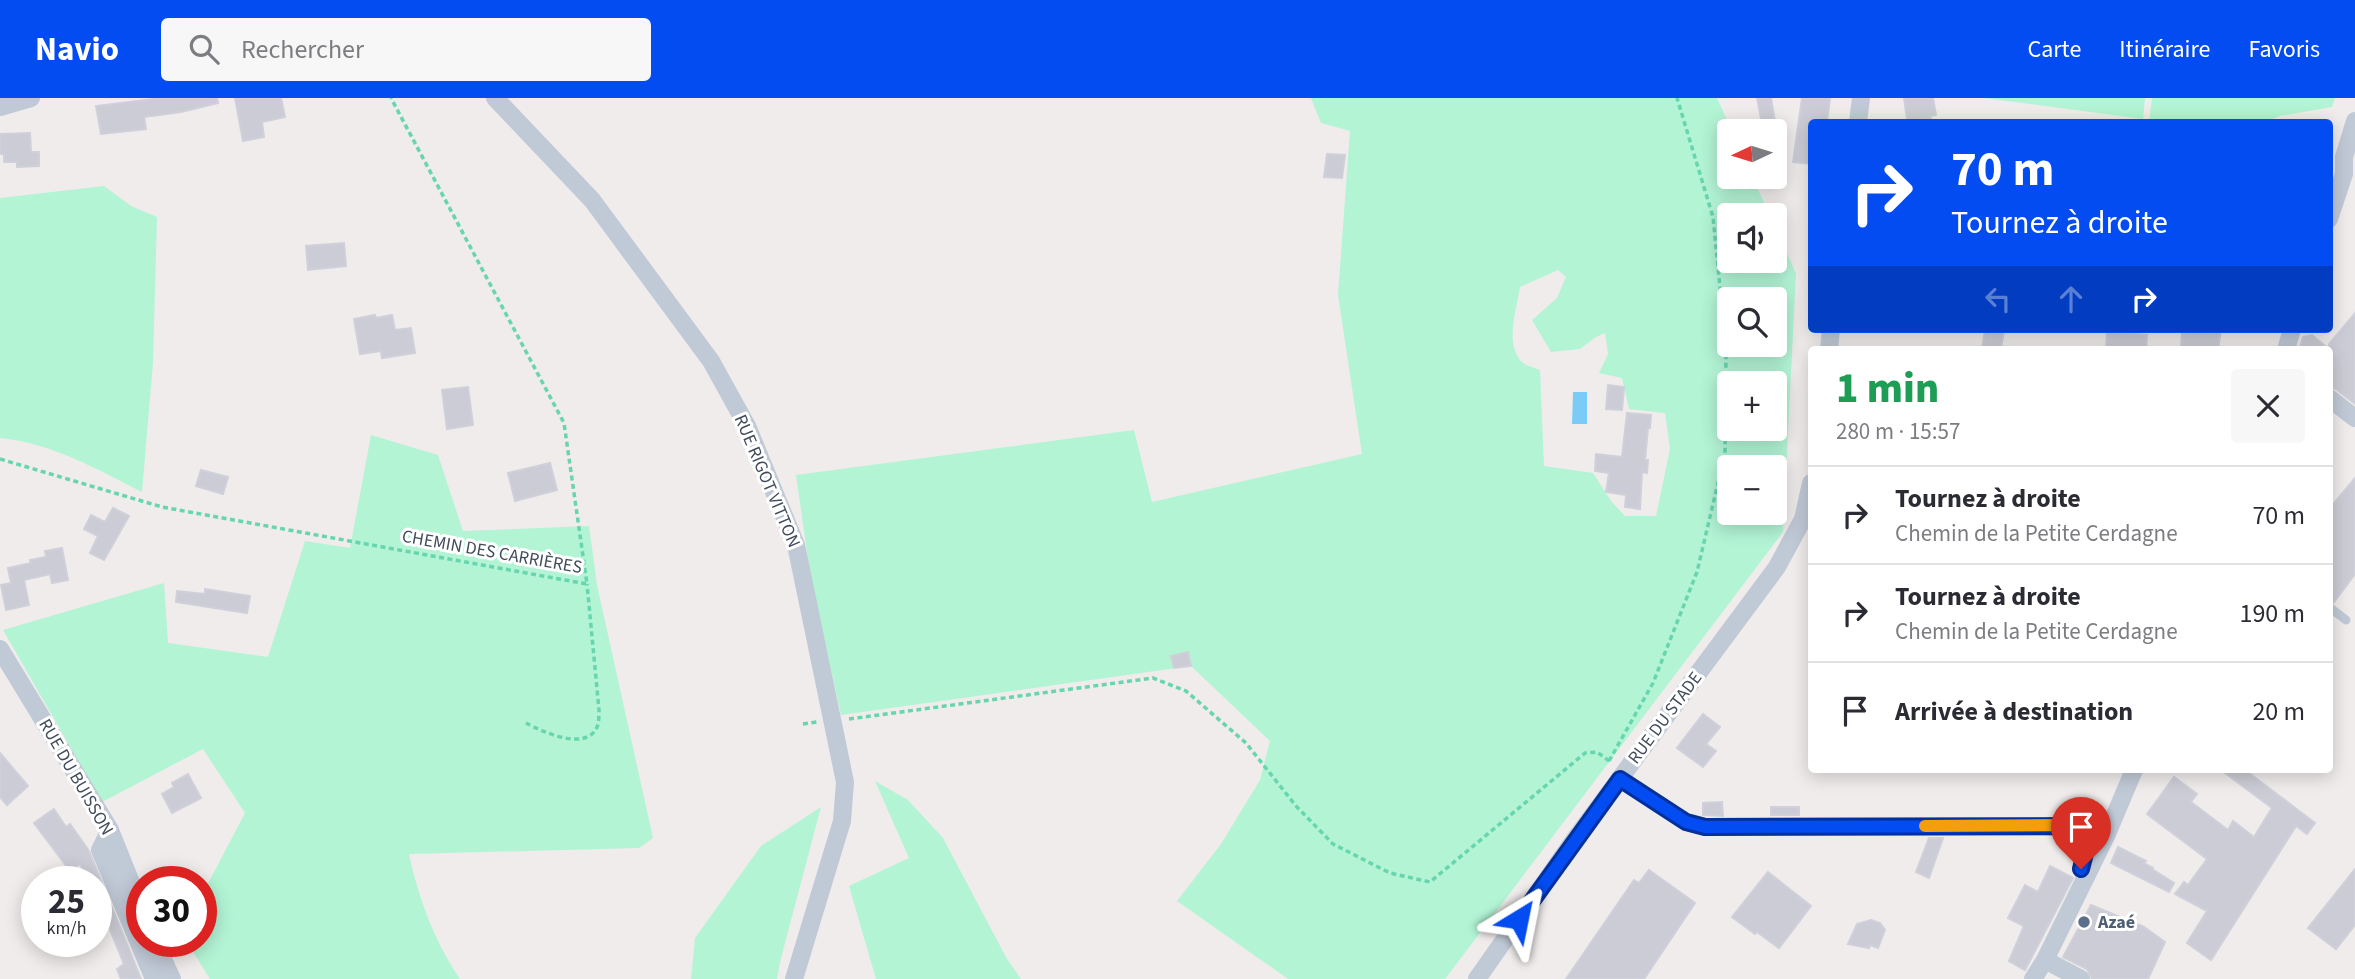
<!DOCTYPE html>
<html lang="fr">
<head>
<meta charset="utf-8">
<style>
	:root { --surface:#fff; --page:#f7f7f7; --text:#2b2b33; --muted:#7c7c81; --line:#e1e1e2; --accent:#034cf1 }
	body { margin:0; font-family:"Source Sans 3",sans-serif; background:var(--page); color:var(--text); height:100vh; display:flex; flex-direction:column; font-size:26px; white-space:nowrap }
	* { box-sizing:border-box; margin:0 }
	p { font-size:23px; color:var(--muted) }
	.icon { flex:none; width:38px; height:38px; fill:none; stroke:currentColor; stroke-width:2; stroke-linecap:round; stroke-linejoin:round }
	.map { position:relative; flex:1; overflow:hidden }
	.sheet { position:absolute; left:1808px; top:248px; width:525px; height:427px; display:flex; flex-direction:column; background:var(--surface); border-radius:7px; box-shadow:0 4px 18px #0003 }
	.sheet>* { flex:none }
	.hud { position:absolute; left:1808px; top:21px; width:525px; height:214px; border-radius:7px; box-shadow:0 4px 18px #0003; background:#034cf1; color:#fff; overflow:hidden }
	.needle { width:46px; rotate:266deg }
	.buttons { position:absolute; left:1717px; top:21px; display:grid; gap:14px }
	.buttons a { display:grid; place-items:center; width:70px; height:70px; border-radius:7px; background:var(--surface); box-shadow:0 4px 18px #0003; font-size:35px }
	.speed { position:absolute; left:21px; top:768px; display:flex; gap:14px; font-size:35px; font-weight:700; text-align:center }
	.speed>* { display:grid; place-content:center; width:91px; height:91px; border-radius:50%; background:var(--surface); box-shadow:0 4px 18px #0003; line-height:1 }
	.speed small { font-size:18px; font-weight:400 }
	.speed .limit { border:10px solid #d22; background:#fff; color:#111 }
	.pin { position:absolute; display:grid; place-items:center; width:60px; height:60px; color:#fff; margin:-72px -30px; border-radius:50% 50% 50% 0; rotate:-45deg; box-shadow:0 0 7px #0007 }
	.pin .icon { rotate:45deg }
	.me { position:absolute; width:77px; margin:-38px; rotate:35deg; stroke-linejoin:round; filter:drop-shadow(0 0 5px #0008) }
	.turn { display:flex; align-items:center; gap:24px; height:147px; padding:0 28px; font-size:32px }
	.turn .icon { width:91px; height:91px; stroke-width:2.5 }
	.turn b { display:block; font-size:49px; line-height:60px }
	.lanes { display:flex; align-items:center; height:66px; padding:0 28px; background:#0003; justify-content:center; gap:35px; direction:ltr }
	.lanes .off { opacity:.35 }
	.round { display:grid; place-items:center; flex:none; width:74px; height:74px; border-radius:7px; background:var(--page) }
	.summary { display:flex; align-items:center; justify-content:space-between; height:119px; padding:0 28px }
	h1 { font-size:42px; font-weight:800; line-height:52px; color:#1e9e55 }
	ul { padding:0; list-style:none }
	li { display:flex; align-items:center; gap:21px; height:98px; padding:0 28px; border-top:2px solid var(--line) }
	li div { flex:1 }
	li b { display:block; font-size:26px }
	li em { font-style:normal }
	header { display:flex; align-items:center; gap:42px; box-sizing:border-box; height:98px; padding:0 35px; background:var(--accent); color:#fff }
	header strong { font-size:33px }
	nav { display:flex; gap:38px; margin-inline-start:auto; font-size:24px }
	.search { width:490px; height:63px; background:var(--page); display:flex; align-items:center; gap:18px; box-sizing:border-box; padding:0 24px; border-radius:7px; color:var(--muted); font-size:26px }
	.map>svg:first-child { display:block }
	.green { fill:#b3f4d5; fill-rule:evenodd }
	.water { fill:#7accf6 }
	.building { fill:#cbccd5; stroke:#cfd0d9; stroke-width:2 }
	.lines { fill:none; stroke-linecap:round; stroke-linejoin:round }
	.path { stroke:#67d5ae; stroke-width:3.5; stroke-dasharray:5 3.5; stroke-linecap:butt }
	.lane { stroke:#c0c9d6; stroke-width:9 }
	.street { stroke:#c0c9d6; stroke-width:18 }
	.route-casing { stroke:#02319d; stroke-width:18 }
	.route { stroke:#034cf1; stroke-width:12 }
	.slow { stroke:#f59e0b; stroke-width:12 }
	.service-dot { fill:#5c6f8a; stroke:#fff; stroke-width:2.5 }
	.labels { text-anchor:middle; dominant-baseline:central; stroke-width:6; stroke-linejoin:round; paint-order:stroke }
	.street-label { font-size:18px; fill:#424c5b; stroke:#fff }
	.service-label { font-size:18px; font-weight:bold; fill:#4e5e75; stroke:#fff; text-anchor:start }
</style>
</head>
<body>
<header>
<strong>Navio</strong>
<div class="search"><svg class="icon" aria-label="search" viewBox="0 0 24 24"><circle cx="10" cy="10" r="6"/><path d="M15 15l6 6"/></svg>Rechercher</div>
<nav><a>Carte</a><a>Itinéraire</a><a>Favoris</a></nav>
</header>
<div class="map">
<svg width="2355" height="881" viewBox="0 0 2355 881">
	<rect width="100%" height="100%" fill="#efeceb"/>
	<g class="green">
		<path d="M1311,0h406l15,33h-3v46h23l18,38h-41v46h45l1,-35 21,48 -13,258 -338,447h-157l-111,-78 44,-57 39,-64 10,-39 -79,-75 -350,49 -31,-142 -14,-98 338,-45 18,72 210,-48 -24,-159 12,-164 -29,-8zM1558,172l8,7 -9,21 -25,22 19,32 29,-3 16,-12 9,-4 3,21 -9,19 23,5 7,31 36,4 5,36 -14,67h-31l-14,-15 -18,-28 -49,-7 -4,-96c-6,-2 -16,-5 -20,-10 -15,-19 -3,-52 0,-73zM1729,201h45v46h-45zM1729,285h45v46h-45zM1729,369h45v46h-45z"/>
		<path d="M1984,0h161l-2,21z"/>
		<path d="M2152,0h183l-3,9 -52,9 -16,6h-115z"/>
		<path d="M104,88l27,20 26,11 -4,146 -11,129c-45,-23 -91,-49 -142,-54v-240z"/>
		<path d="M371,337l67,20 25,76 126,-5 8,59 56,253 -14,10 -230,6c9,43 26,89 51,125h-250l-23,-37h14v-45l44,-84 -42,-64 -101,53 -99,-172 161,-47 4,60 100,14 37,-116 45,7z"/>
		<path d="M875,683l33,19 35,38 64,121 14,20h-145l-27,-93 60,-28z"/>
		<path d="M821,709l-40,151 -4,21h-86l4,-41 66,-92z"/>
	</g>
	<path class="water" d="M1573,294h14v32h-15z"/>
	<g class="building">
		<path d="M161,0h56l1,5 -37,9 -37,5 2,12 -45,5 -5,-28z"/>
		<path d="M235,0h46l4,19 -23,5 2,15 -21,4z"/>
		<path d="M1757,0h14l5,29 -13,2z"/>
		<path d="M1802,0h28l-3,24h-16v42l-18,-2z"/>
		<path d="M1904,0h29l3,17 -6,1 1,3 -24,1z"/>
		<path d="M30,35l1,19h8v14l-22,1v-5h-13v-8h-4v-20z"/>
		<path d="M1327,56l18,1 -3,23 -18,-1z"/>
		<path d="M344,145l2,23 -38,4 -2,-24z"/>
		<path d="M2355,215v91l-19,-15 -7,-2v-37h-30l4,-13 9,-2 17,14v-5z"/>
		<path d="M375,217l1,3 16,-3 3,15 16,-2 4,25 -33,5 -1,-7 -21,3 -6,-35z"/>
		<path d="M1985,231h19l-3,21h-19z"/>
		<path d="M2182,231h39l-3,21h-37z"/>
		<path d="M2107,234l40,3 -1,15h-40z"/>
		<path d="M1608,287l16,2 -2,23 -16,-1z"/>
		<path d="M468,289l5,38 -26,4 -5,-39z"/>
		<path d="M1627,315l24,2 -1,13h-2l-3,32h3l-1,13 -5,-1 -2,37 -15,-2 1,-12 -20,-3 3,-19 -14,-2 1,-17 26,3z"/>
		<path d="M550,365l7,27 -42,11 -7,-28z"/>
		<path d="M201,372l27,7 -5,17 -27,-8z"/>
		<path d="M2355,380v96l-21,28 -5,-2v-91z"/>
		<path d="M113,410l16,8 -25,44 -14,-7 8,-17 -14,-7 7,-14 14,7z"/>
		<path d="M62,450l6,32 -16,3 -2,-9 -26,6 5,25 -23,5 -5,-25 10,-2 -3,-15 23,-5 -1,-3 16,-3 -1,-6z"/>
		<path d="M205,491l45,7 -3,17 -71,-11 1,-11 28,3z"/>
		<path d="M1188,554l3,14 -17,2 -3,-12z"/>
		<path d="M1703,616l17,13 -14,17 10,7 -13,16 -26,-19z"/>
		<path d="M0,655l28,33 -21,19 -7,-8z"/>
		<path d="M2221,672h24l70,53 -8,11 -11,-8 -85,134 -24,-17 20,-32 -32,-17 9,-12 4,3 19,-26 -60,-45 27,-37 23,17 -6,8 37,28 5,-9 21,16 18,-29z"/>
		<path d="M188,676l13,24 -29,15 -10,-19 12,-7 -2,-4z"/>
		<path d="M1722,704l1,14 -20,-1v-12z"/>
		<rect x="1771" y="709" width="28" height="8"/>
		<path d="M54,711l12,18 4,-3 19,27 52,128h-20l-4,-10 7,-5 -28,-69v-13h-6l-10,-18 -10,7 -36,-48z"/>
		<path d="M1929,740h14l-14,40 -13,-6z"/>
		<path d="M2118,749l28,14 -2,2 9,5 -1,1 22,14 -5,9 -58,-29z"/>
		<path d="M2050,768l23,12 -48,92 -16,-9 15,-35 -16,-8 17,-33 13,7z"/>
		<path d="M2355,771v56l-19,24 -28,-21z"/>
		<path d="M1649,772l46,33 -51,76h-78l68,-99 5,3z"/>
		<path d="M1768,774l43,34 -32,42 -22,-16 -2,2 -23,-17z"/>
		<path d="M2091,807l53,22 21,15 -17,37h-56l-5,-10 -24,-12z"/>
		<path d="M1871,822l9,3 5,7 -7,18 -8,-3 -1,3 -21,-4 9,-20z"/>
	</g>
	<g class="lines">
		<g class="path">
			<path d="M0,361l162,48 425,77 -23,-161 -173,-325"/>
			<path d="M849,621l304,-41 33,13 60,52 50,63 37,38 57,29 40,9 155,-129 12,-1 15,11"/>
			<path d="M526,625c17,9 60,29 71,4 2,-4 2,-12 2,-17l-12,-126"/>
			<path d="M803,626l14,-2"/>
			<path d="M1609,663l44,-78 44,-111 28,-119 1,-106 -13,-130 -36,-119"/>
		</g>
		<path class="lane" d="M2329,509l17,13"/>
		<g class="street">
			<path d="M495,0l97,102 119,161 36,65 49,119 49,237 -3,39 -48,158"/>
			<path d="M0,9l31,-9"/>
			<path d="M1858,24l3,-24"/>
			<path d="M2329,121l15,-45v-17l11,-36"/>
			<path d="M1829,252l2,-21"/>
			<path d="M2286,252l6,-21"/>
			<path d="M2329,300l26,20"/>
			<path d="M0,551l110,181 32,80"/>
			<path d="M1620,681l66,43 19,5 387,-1 -11,43 5,8"/>
			<path d="M110,732l-10,20 54,129"/>
			<path d="M155,844l17,37"/>
			<path d="M2045,862l36,19"/>
			<path d="M1477,881l98,-140 202,-272 26,-48 8,-36"/>
			<path d="M2033,881l12,-19 62,-126 27,-64"/>
		</g>
	</g>
	<g class="lines">
		<g class="route-casing">
			<path id="route" d="M1519,821l101,-140 66,43 19,5 387,-1 -11,43"/>
		</g>
		<use href="#route" class="route"/>
		<path class="slow" d="M1925,728l141,-1"/>
	</g>
	<circle class="service-dot" cx="2084" cy="824" r="7"/>
	<g class="labels">
		<g class="street-label">
			<text transform="translate(767 383) rotate(67)">RUE RIGOT VITTON</text>
			<text transform="translate(492 454) rotate(10)">CHEMIN DES CARRIÈRES</text>
			<text transform="translate(1665 620) rotate(-53)">RUE DU STADE</text>
			<text transform="translate(76 679) rotate(60)">RUE DU BUISSON</text>
		</g>
		<g class="service-label">
			<text x="2098" y="824">Azaé</text>
		</g>
	</g>
</svg>
<div class="buttons">
<a><svg class="needle" viewBox="-14 -14 28 28"><path d="M0-13l5 13h-10z" fill="#e53935"/><path d="M0 13l5-13h-10z" fill="#7c7c81"/></svg></a>
<a><svg class="icon" aria-label="sound" viewBox="0 0 24 24"><path d="M4 9h4l5-4v14l-5-4H4zM17 9q2 3 0 6"/></svg></a>
<a><svg class="icon" aria-label="search" viewBox="0 0 24 24"><circle cx="10" cy="10" r="6"/><path d="M15 15l6 6"/></svg></a>
<a>+</a>
<a>−</a>
</div>
<div class="speed"><div>25<small>km/h</small></div><div class="limit">30</div></div>
<div class="pin" style="left:2081px;top:771px;background:#d93025"><svg class="icon" aria-label="arrive" viewBox="0 0 24 24"><path d="M6 21V4h12l-3 4 3 4H6"/></svg></div>
<svg class="me" style="left:1519px;top:821px" viewBox="-20 -20 40 40"><path d="M0-17L14 15 0 8-14 15z" fill="#034cf1" stroke="#fff" stroke-width="4"/></svg>
<div class="hud">
<div class="turn"><svg class="icon" aria-label="right" viewBox="0 0 24 24"><path d="M7 20v-9h11M14 6l5 5-5 5"/></svg><div><b>70 m</b>Tournez à droite</div></div>
<div class="lanes"><svg class="icon off" aria-label="left" viewBox="0 0 24 24"><path d="M17 20v-9H6M10 6l-5 5 5 5"/></svg><svg class="icon off" aria-label="ahead" viewBox="0 0 24 24"><path d="M12 20V5M6 11l6-6 6 6"/></svg><svg class="icon" aria-label="right" viewBox="0 0 24 24"><path d="M7 20v-9h11M14 6l5 5-5 5"/></svg></div>
</div>
<section class="sheet">
<div class="summary"><div><h1>1 min</h1><p>280 m · 15:57</p></div><a class="round"><svg class="icon" aria-label="close" viewBox="0 0 24 24"><path d="M6 6l12 12M18 6L6 18"/></svg></a></div>
<ul>
<li><svg class="icon" aria-label="right" viewBox="0 0 24 24"><path d="M7 20v-9h11M14 6l5 5-5 5"/></svg><div><b>Tournez à droite</b><p>Chemin de la Petite Cerdagne</p></div><em>70 m</em></li>
<li><svg class="icon" aria-label="right" viewBox="0 0 24 24"><path d="M7 20v-9h11M14 6l5 5-5 5"/></svg><div><b>Tournez à droite</b><p>Chemin de la Petite Cerdagne</p></div><em>190 m</em></li>
<li><svg class="icon" aria-label="arrive" viewBox="0 0 24 24"><path d="M6 21V4h12l-3 4 3 4H6"/></svg><div><b>Arrivée à destination</b></div><em>20 m</em></li>
</ul>
</section>
</div>
</body>
</html>
